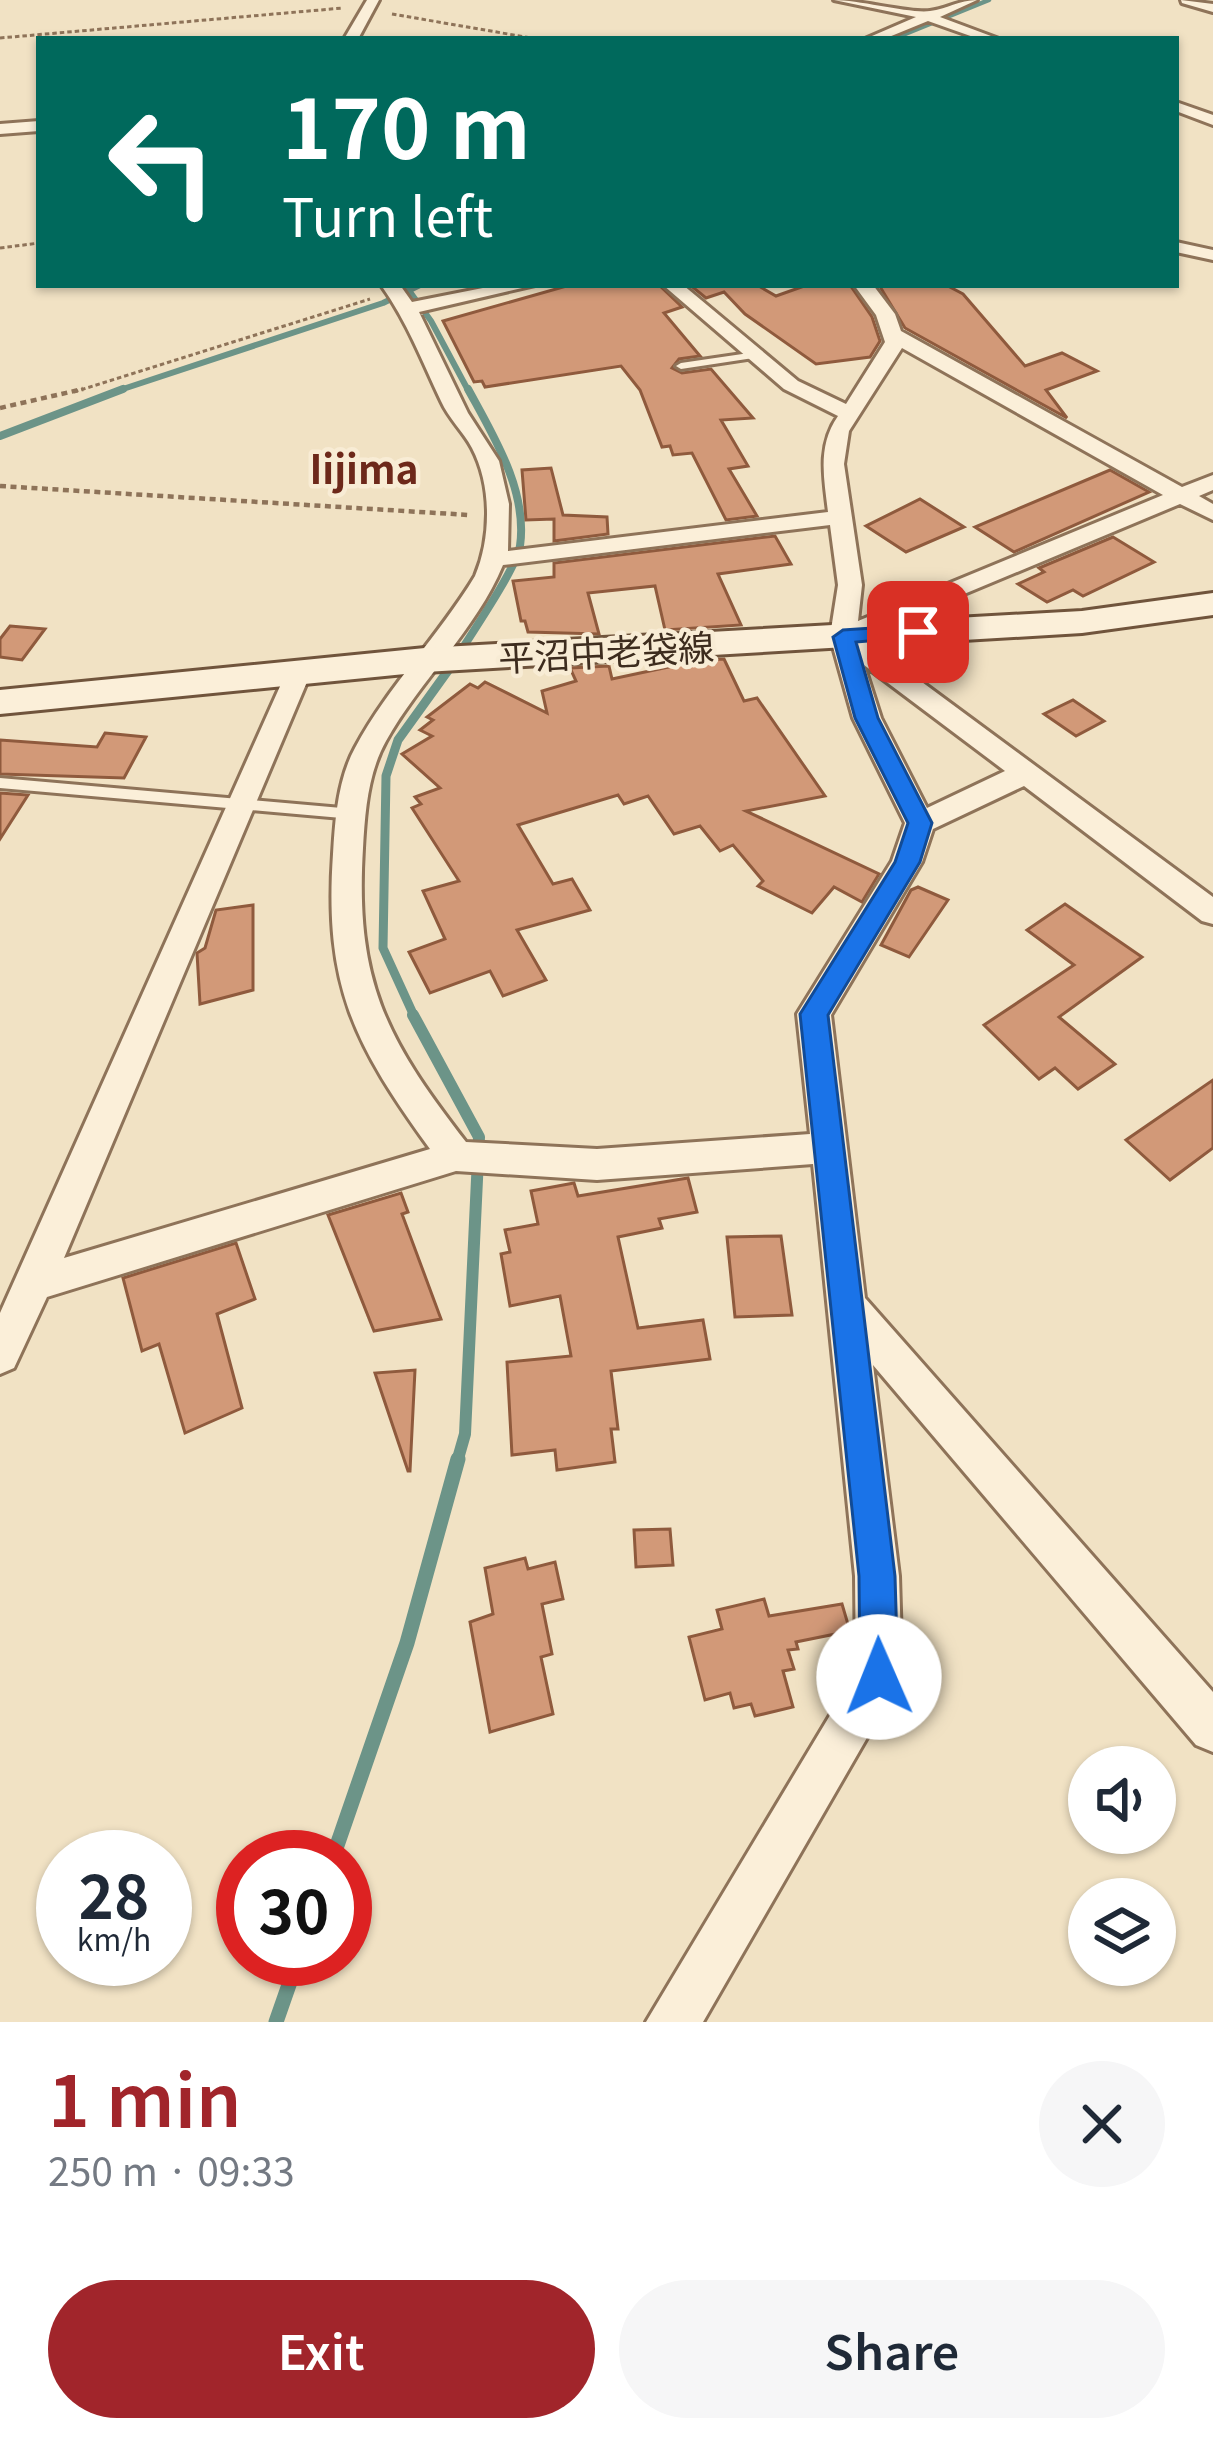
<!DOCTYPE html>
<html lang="en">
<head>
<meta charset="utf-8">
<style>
	:root { --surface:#fff; --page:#f6f6f7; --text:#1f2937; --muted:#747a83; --accent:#a1252b }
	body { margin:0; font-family:Georgia,"Noto Sans JP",serif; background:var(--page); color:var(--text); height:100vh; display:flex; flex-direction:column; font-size:45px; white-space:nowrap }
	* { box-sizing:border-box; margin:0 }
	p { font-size:39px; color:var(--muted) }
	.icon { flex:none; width:66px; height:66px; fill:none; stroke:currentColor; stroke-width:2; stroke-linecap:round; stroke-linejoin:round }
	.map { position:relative; height:2022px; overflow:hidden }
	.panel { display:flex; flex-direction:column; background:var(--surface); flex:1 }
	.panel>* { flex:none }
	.hud { position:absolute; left:36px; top:36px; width:1143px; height:252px; border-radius:0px; box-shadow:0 3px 9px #0004; background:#00695c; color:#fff; overflow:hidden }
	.fabs { position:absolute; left:1068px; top:1746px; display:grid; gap:24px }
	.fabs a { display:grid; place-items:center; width:108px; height:108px; border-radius:50%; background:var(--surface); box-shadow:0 3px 9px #0004; font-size:60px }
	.speed { position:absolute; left:36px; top:1830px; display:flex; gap:24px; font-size:60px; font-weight:700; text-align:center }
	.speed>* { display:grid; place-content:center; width:156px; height:156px; border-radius:50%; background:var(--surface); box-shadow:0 3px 9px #0004; line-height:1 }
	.speed small { font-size:30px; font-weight:400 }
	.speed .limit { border:18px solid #d22; background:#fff; color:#111 }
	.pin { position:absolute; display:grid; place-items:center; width:102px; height:102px; color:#fff; margin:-51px; border-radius:24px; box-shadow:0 6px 18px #0006 }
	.me { position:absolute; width:132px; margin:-66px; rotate:359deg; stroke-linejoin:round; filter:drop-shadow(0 0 9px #0008) }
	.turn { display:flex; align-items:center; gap:42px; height:252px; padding:0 48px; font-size:54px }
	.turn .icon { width:156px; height:156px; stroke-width:2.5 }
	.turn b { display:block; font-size:84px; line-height:102px }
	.round { display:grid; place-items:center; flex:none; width:126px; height:126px; border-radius:63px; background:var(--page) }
	.head { display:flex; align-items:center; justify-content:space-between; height:204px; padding:0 48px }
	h1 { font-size:72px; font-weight:600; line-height:90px; color:var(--accent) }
	.cta { display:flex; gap:24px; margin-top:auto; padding:24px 48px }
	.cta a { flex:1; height:138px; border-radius:72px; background:var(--accent); color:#fff; font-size:48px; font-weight:600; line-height:138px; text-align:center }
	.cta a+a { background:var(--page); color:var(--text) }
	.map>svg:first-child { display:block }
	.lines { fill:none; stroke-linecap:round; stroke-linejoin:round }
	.stream-far5 { stroke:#6c9488; stroke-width:4.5 }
	.stream-far4 { stroke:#6c9488; stroke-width:6 }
	.stream-far3 { stroke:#6c9488; stroke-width:8 }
	.stream-far2 { stroke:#6c9488; stroke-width:9 }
	.stream-far1 { stroke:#6c9488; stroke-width:12 }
	.stream { stroke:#6c9488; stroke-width:15 }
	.building { fill:#d29978; stroke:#8f5a3d; stroke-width:3 }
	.service-casing { stroke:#8e7359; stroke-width:6 }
	.minor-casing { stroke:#8e7359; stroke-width:6 }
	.secondary-casing { stroke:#70543c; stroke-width:6 }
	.path-far1 { stroke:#8e7359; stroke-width:3; stroke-dasharray:4.5 3; stroke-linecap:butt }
	.path { stroke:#8e7359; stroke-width:4.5; stroke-dasharray:6 4.5; stroke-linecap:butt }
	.service { fill:#fbefd9; fill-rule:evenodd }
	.minor { fill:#fbefd9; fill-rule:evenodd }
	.secondary { fill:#fbefd9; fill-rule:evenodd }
	.route { fill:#1a73e8; stroke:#114b97; stroke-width:3 }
	.labels { text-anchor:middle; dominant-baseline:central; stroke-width:9; stroke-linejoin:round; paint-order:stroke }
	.far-street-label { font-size:36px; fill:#3d2c1e; stroke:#f8ecd5 }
	.far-quarter-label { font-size:39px; font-weight:bold; fill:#6d281a; stroke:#f8ecd5 }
</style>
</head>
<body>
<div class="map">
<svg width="1213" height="2022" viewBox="0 0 1213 2022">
	<rect width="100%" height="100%" fill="#f1e2c4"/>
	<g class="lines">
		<path class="stream-far5" d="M893,39l96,-39"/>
		<g class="stream-far4">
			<path d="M405,285l26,36 38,71"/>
			<path d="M114,392l269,-89 37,-18"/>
		</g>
		<g class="stream-far3">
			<path d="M0,436l123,-47"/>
			<path d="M450,668c15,-25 66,-98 70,-122 8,-55 -27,-111 -52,-157"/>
		</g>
		<path class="stream-far2" d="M415,1018l-32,-70 3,-172 12,-36 54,-75"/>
		<path class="stream-far1" d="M413,1015l66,122 -14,297 -8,28"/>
		<g class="stream">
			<path d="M333,1857l74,-214 51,-184"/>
			<path d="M276,2022l22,-63"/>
		</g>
	</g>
	<g class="building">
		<path d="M570,285h89l23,22 -18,6 36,43 -21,3 -7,9 10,5 29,-4 42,49 -32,2 27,46 -19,3 28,47 -31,4 -34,-67 -19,2 -3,-9 -8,1 -22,-57 -19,-24 -136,21 -3,-6 -8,1 -31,-61z"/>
		<path d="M690,285h67l19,11 31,-11h43l22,32 8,24 -10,16 -54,7 -71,-50 -21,-22 -18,6z"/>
		<path d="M879,285h67l17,9 62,72 37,-13 35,18 -51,19 21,28 -162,-90z"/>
		<path d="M551,468l12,47 44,2 1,17 -54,7v-22l-28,1 -4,-50z"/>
		<path d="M1110,470l39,22 -135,60 -39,-25z"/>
		<path d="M920,499l44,28 -58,25 -40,-26z"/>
		<path d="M775,536l16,28 -73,10 23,51 -76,5 -10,-44 -67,7 11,41 -71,-2 -3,-11h-4l-8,-40 41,-4v-14z"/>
		<path d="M1113,537l41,25 -71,34 -10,-6 -26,12 -29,-18 26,-12 -5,-4z"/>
		<path d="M10,626l35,3 -23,31 -22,-3v-18z"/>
		<path d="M724,659l20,42 13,-3 68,98 -79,15 133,63 -17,28 -28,-15 -22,26 -54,-27 5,-5 -30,-36 -13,6 -20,-25 -26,8 -26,-38 -24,8 -6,-9 -100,30 35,59 19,-5 18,31 -73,20 29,50 -43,16 -13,-25 -60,22 -21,-41 36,-13 -22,-48 36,-10 -47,-73 9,-4 -6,-7 25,-9 -38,-34 30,-18 -12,-6 13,-10 -6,-3 43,-33 8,4 7,-6 62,31 -5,-22 34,-10 -6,-13 39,-2 3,13 61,-13 -1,-4z"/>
		<path d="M1073,700l31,21 -28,15 -32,-22z"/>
		<path d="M105,733l41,4 -22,41 -124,-4v-34l97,7z"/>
		<path d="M0,793l28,2 -28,44z"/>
		<path d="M918,887l30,13 -39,57 -28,-12 30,-55z"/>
		<path d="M1065,904l77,53 -83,60 56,47 -37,25 -23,-21 -16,11 -55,-54 90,-60 -47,-35z"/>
		<path d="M253,905v85l-53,14 -3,-51 8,-5 11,-38z"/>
		<path d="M1213,1080v68l-43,32 -44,-40z"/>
		<path d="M688,1178l9,34 -38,7 3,9 -44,9 20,91 65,-8 7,39 -99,12 7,58h-7l4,33 -58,8 -2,-20 -43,5 -5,-93 64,-6 -11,-60 -50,10 -9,-52 9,-2 -5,-22 33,-6 -7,-33 43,-8 4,13z"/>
		<path d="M401,1193l7,19 -6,2 39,105 -67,12 -46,-116z"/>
		<path d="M781,1236l11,79 -57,2 -8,-80z"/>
		<path d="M236,1243l19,56 -38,15 25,94 -57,25 -26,-89 -17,7 -19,-73z"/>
		<path d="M415,1370l-5,101h-2l-33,-98z"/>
		<path d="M670,1529l3,36 -37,2 -2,-37z"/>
		<path d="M525,1558l3,11 27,-7 8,37 -21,5 10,50 -11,3 12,57 -63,18 -20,-110 23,-8 -8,-46z"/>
		<path d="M764,1599l5,17 73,-12 8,27 -54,11 2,7 -10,1 6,19 -11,2 10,36 -38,9 -4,-12 -17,4 -4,-15 -25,7 -16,-63 33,-8 -5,-19z"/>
	</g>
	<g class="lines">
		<g class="service-casing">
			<g id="service">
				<path d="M756,352l4,1v4l-79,12 -5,-3 5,-3z"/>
				<path d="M0,778l353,31 7,5 -7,5 -353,-31z"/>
			</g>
		</g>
		<g class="minor-casing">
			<g id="minor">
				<path d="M367,0h12l-21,39h-14z"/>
				<path d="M834,0c26,0 78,14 96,11 17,-2 29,-11 47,-11l-37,17 59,22h-20l-51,-18 -44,18h-19l51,-22z"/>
				<path d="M1181,0l32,4v8l-31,-9z"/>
				<path d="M1176,102l37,13v10l-37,-14z"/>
				<path d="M39,121v10l-39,3v-10z"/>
				<path d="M1176,242l37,8v10l-37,-8z"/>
				<path d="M381,285h19l12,17 86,-17h37l-116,27 49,101 31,48 10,43 -1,47 320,-39c-4,-34 -11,-66 10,-96l-54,-27 -121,-104h20l115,96 48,23 39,-62 -9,-27 -22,-30h19l22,29 6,17 281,156 31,-12v15l-14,6 14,8v16l-33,-16 -319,133 352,260v27l-11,-3 -178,-135 -91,43 -11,33 -91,153 34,283 348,394v60l-17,-7 -323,-380 26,211 3,101 -199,345h-57l210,-350 -1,-96 -42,-412 -216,16 -141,-9 -409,126 -33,71 -14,6v-61l290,-649h18l4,6 -248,588 366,-109c-76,-105 -106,-163 -97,-295 2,-35 5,-75 22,-106 33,-62 84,-112 120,-172 16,-38 17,-90 -3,-128 -9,-17 -23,-29 -31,-47 -19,-40 -34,-80 -60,-116zM902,348l261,147 -305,126 4,-36 -18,-121 5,-33zM830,525l8,60 -8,51 23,82 52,105 -13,38 -95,153 13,120 -213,15 -131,-7c-80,-103 -111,-161 -103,-294 2,-36 5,-75 23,-107 34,-61 90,-111 117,-176zM864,665l141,106 -78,37 -46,-90z"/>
			</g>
		</g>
		<g class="secondary-casing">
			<path id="secondary" d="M1213,593v22l-131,18 -657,39 -425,42v-24l425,-42 657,-37z"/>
		</g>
		<g class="path-far1">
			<path d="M392,14l145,25"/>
			<path d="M0,38l343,-30"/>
			<path d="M0,248l39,-5"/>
			<path d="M74,392l296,-93"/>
		</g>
		<g class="path">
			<path d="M0,408l83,-19"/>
			<path d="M0,486l469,29"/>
		</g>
		<use href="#service" class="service"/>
		<use href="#minor" class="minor"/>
		<use href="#secondary" class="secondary"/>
	</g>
	<path class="route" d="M918,625l8,2v9l-70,6 22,76 54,105 -12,39 -92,153 67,561 3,101 -5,14 -14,5 -13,-5 -6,-14 -1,-101 -59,-562 95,-152 13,-39 -53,-105 -22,-81 10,-7z"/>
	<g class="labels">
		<g class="far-street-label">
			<text transform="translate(606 650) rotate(-3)">平沼中老袋線</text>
		</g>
		<g class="far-quarter-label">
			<text x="364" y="467">Iijima</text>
		</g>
	</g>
</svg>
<div class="fabs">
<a><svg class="icon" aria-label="sound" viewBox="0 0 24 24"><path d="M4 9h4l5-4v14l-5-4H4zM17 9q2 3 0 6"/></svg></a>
<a><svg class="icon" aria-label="layers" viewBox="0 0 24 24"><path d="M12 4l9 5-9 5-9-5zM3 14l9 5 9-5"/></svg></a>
</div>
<div class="speed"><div>28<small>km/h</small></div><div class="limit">30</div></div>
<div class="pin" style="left:918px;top:632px;background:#d93025"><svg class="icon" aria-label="arrive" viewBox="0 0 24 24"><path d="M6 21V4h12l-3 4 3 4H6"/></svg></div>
<svg class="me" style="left:879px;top:1677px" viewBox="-20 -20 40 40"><circle r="19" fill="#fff"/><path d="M0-13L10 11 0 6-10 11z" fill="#1a73e8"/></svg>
<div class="hud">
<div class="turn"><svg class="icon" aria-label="left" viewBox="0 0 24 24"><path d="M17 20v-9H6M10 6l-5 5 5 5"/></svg><div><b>170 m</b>Turn left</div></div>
</div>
</div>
<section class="panel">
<div class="head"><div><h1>1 min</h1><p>250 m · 09:33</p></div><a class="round"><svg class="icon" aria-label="close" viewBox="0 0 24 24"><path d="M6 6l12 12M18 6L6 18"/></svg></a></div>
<div class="cta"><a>Exit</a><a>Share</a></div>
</section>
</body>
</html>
